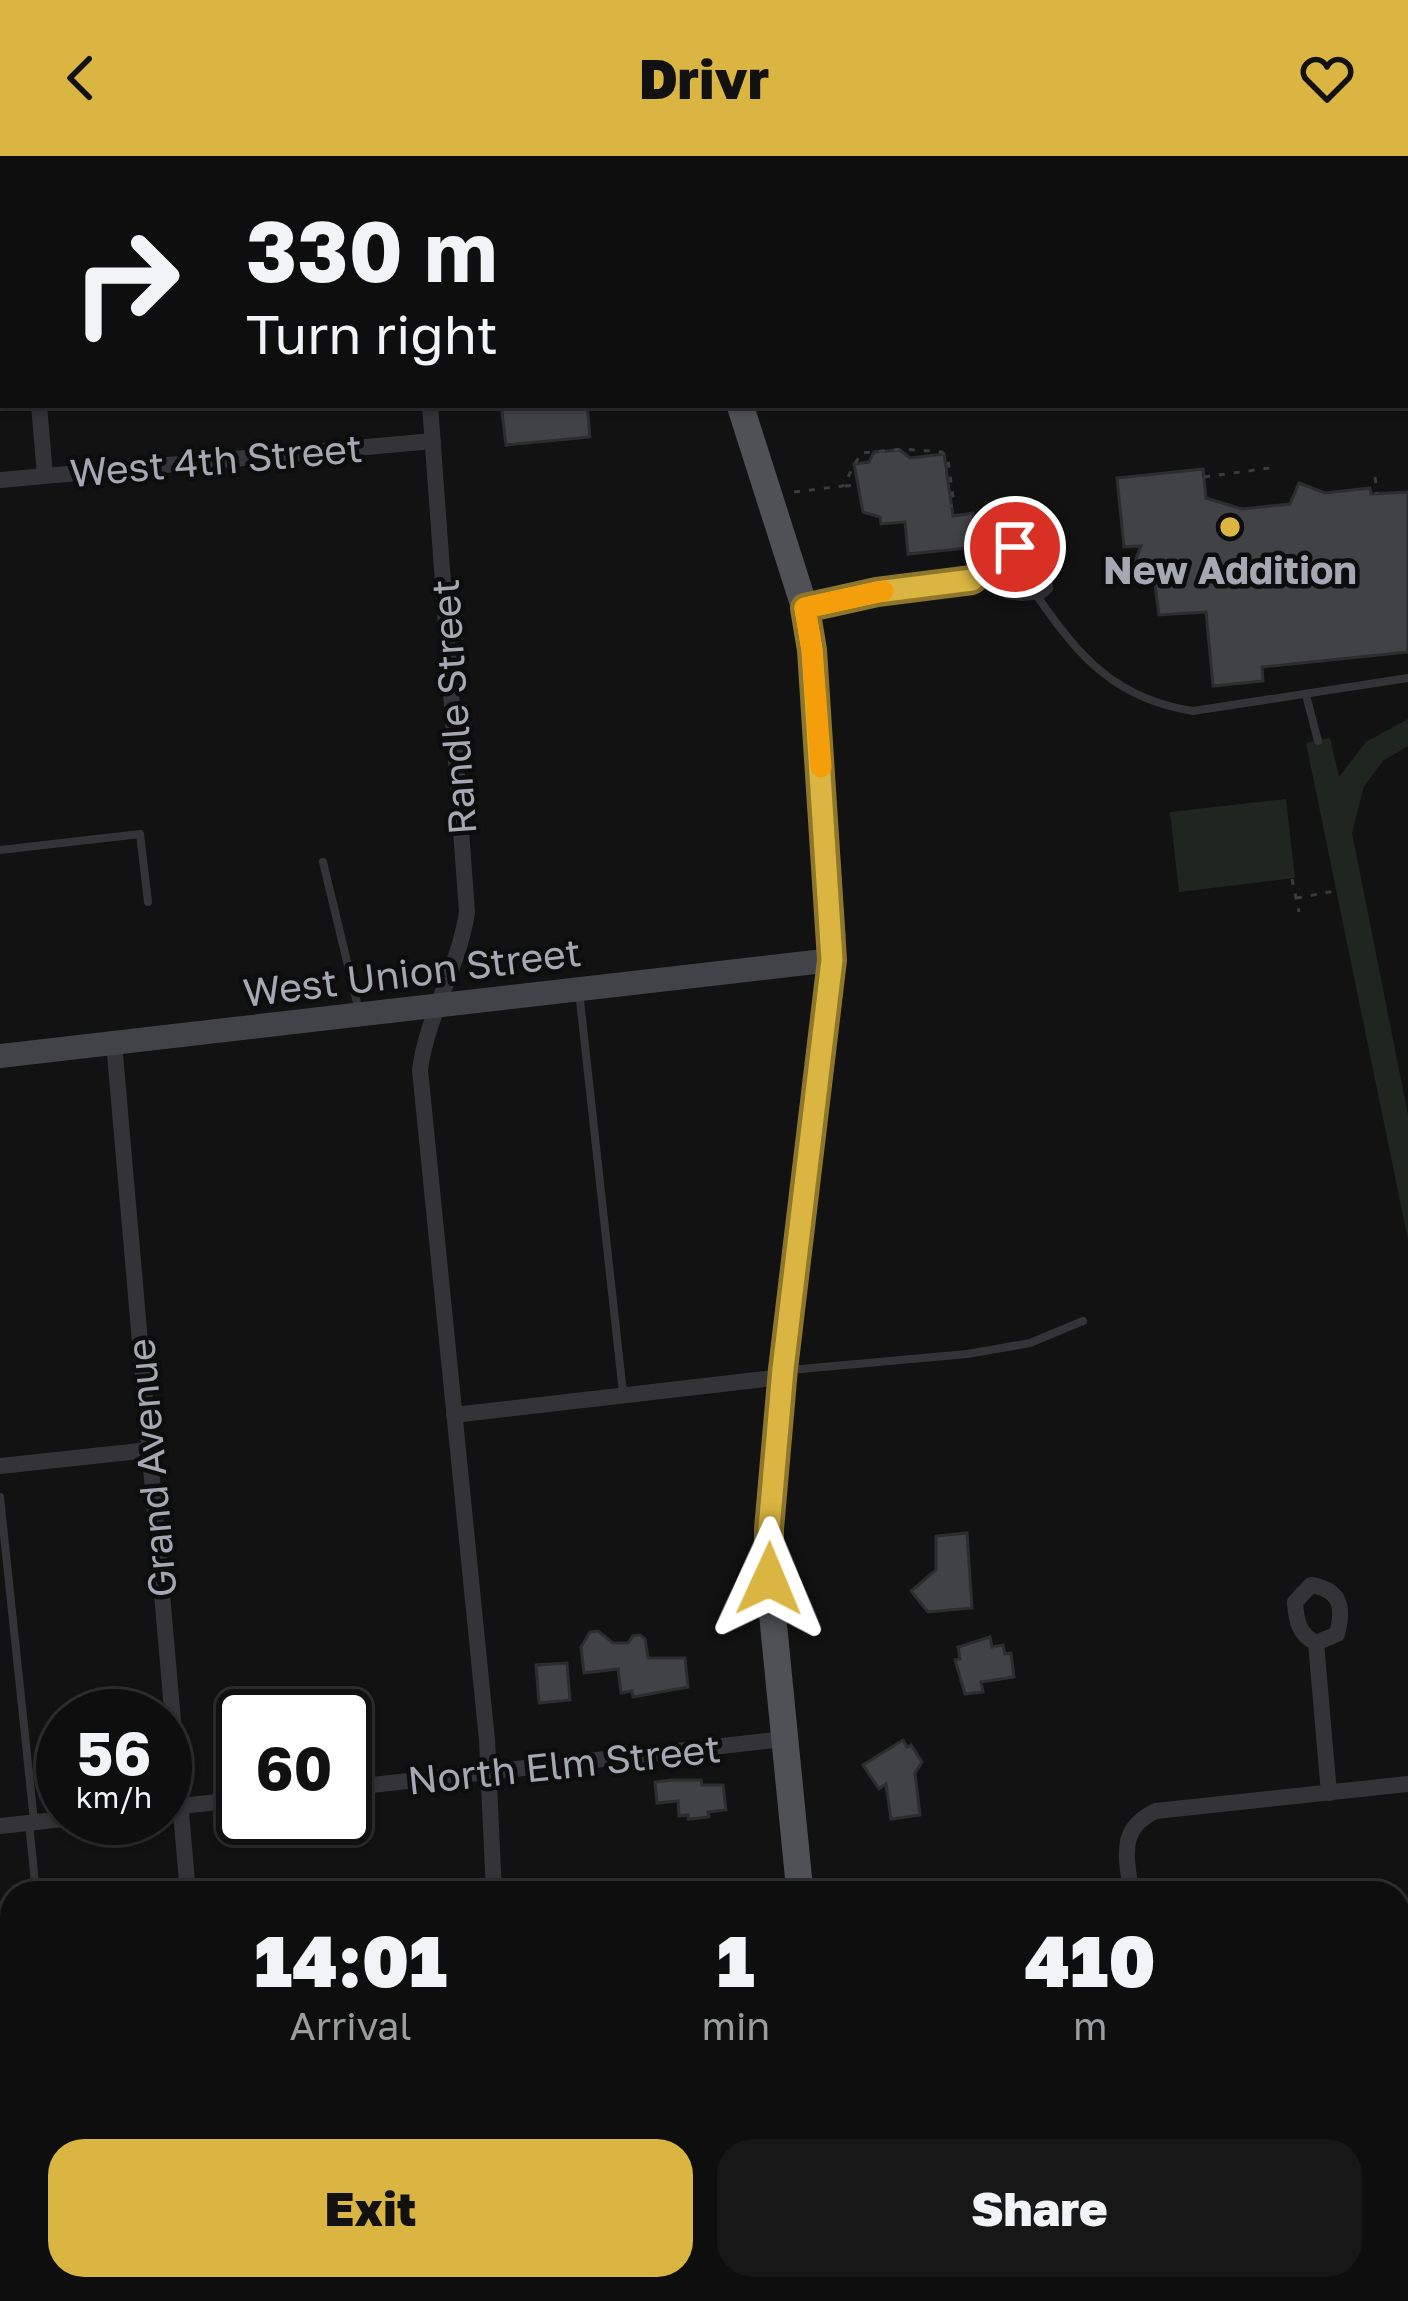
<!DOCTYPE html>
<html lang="en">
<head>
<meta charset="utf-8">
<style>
	:root { --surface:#0e0e0e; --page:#171717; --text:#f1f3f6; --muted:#9b9c9e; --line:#2e2e2e; --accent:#dbb542 }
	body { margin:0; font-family:"Golos Text",sans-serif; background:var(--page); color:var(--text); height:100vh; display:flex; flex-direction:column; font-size:45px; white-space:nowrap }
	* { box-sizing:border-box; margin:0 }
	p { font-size:39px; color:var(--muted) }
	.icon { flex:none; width:66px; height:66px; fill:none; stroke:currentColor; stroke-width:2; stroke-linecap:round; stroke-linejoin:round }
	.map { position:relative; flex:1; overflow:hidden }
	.sheet { position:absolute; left:0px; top:1725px; width:1410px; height:420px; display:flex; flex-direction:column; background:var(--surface); border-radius:36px 36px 0 0; box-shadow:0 3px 9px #0004,0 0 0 3px var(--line) }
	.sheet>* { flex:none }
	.top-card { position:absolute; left:0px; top:0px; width:1410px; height:252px; box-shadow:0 3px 9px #0004,0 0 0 3px var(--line); background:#0e0e0e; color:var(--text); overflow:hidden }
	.speed { position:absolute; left:36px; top:1533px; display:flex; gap:24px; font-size:60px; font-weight:700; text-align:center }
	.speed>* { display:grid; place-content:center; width:156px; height:156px; border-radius:50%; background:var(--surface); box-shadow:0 3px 9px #0004,0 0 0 3px var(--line); line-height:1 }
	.speed small { font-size:30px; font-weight:400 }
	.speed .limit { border:6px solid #111; border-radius:18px; background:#fff; color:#111 }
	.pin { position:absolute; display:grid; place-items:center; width:102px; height:102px; color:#fff; margin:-51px; border:6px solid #fff; border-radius:50%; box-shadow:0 3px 12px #0007 }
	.me { position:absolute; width:132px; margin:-66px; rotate:1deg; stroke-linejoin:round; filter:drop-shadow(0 0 9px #0008) }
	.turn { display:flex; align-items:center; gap:42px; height:252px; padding:0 48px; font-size:54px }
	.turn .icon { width:156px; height:156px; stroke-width:2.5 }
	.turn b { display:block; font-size:84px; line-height:102px }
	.eta { display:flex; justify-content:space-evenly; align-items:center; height:204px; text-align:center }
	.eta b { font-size:72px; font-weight:800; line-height:84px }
	.action { display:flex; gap:24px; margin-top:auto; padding:24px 48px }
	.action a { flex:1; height:138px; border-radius:36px; background:var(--accent); color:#111; font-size:48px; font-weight:800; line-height:138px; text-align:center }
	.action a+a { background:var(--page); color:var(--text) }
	header { display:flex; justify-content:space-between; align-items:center; height:156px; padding:0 48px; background:var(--accent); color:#111; font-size:54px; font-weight:800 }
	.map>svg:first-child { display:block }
	.green { fill:#1f2620 }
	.building { fill:#414246; stroke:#2d2c2f; stroke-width:3 }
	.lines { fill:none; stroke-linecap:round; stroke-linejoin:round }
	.path { stroke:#3a3b3f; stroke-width:3; stroke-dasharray:6 9; stroke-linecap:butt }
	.lane { stroke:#343438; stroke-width:8 }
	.street { stroke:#343438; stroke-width:16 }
	.secondary { stroke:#424348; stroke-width:24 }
	.primary { stroke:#505156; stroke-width:27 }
	.route-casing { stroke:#8e762b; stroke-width:30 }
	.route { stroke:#dbb542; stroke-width:21 }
	.slow { stroke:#f59e0b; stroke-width:21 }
	.poi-dot { fill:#dbb542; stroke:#0d0d0e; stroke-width:4.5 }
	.labels { text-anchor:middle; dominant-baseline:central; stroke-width:9; stroke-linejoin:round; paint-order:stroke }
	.street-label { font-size:39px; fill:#a5a8b2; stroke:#0d0d0e }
	.poi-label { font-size:39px; font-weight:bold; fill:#a5a8b2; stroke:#0d0d0e }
</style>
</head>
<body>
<header><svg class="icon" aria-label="back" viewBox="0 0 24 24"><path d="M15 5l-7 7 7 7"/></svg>Drivr<svg class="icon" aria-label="heart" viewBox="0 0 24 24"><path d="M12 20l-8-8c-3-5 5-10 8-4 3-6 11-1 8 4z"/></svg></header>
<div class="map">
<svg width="1408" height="2145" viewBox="0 0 1408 2145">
	<rect width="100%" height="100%" fill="#121213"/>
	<g class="green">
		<path d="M1408,563v27l-24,14 -20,26 -12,47 56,282v125l-102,-497 24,-5 9,39 27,-35z"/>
		<path d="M1286,643l9,79 -116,14 -9,-80z"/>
	</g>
	<g class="building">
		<path d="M501,249h86l3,32 -84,8z"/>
		<path d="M900,294l10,8 34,-4 9,62 20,-3 4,34 -69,7 -3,-32 -24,2 -1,-7 -17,-5 -9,-48 15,-2 5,-10z"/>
		<path d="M1203,313l3,29 36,11 48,-5 9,-21 26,10 45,-5 1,6 37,-2v160l-146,15 1,14 -50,5 -7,-74 -47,3 -6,-46 -21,1 9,-24 -17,1 -7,-69z"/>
		<path d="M967,1377l5,75 -44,4 -17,-21 25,-21v-34z"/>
		<path d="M598,1475l15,12h15l5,-7 7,-1 5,4 3,19h37l3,29 -55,10 -1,-6 -11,2 -3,-24 -34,4 -3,-26 9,-15z"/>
		<path d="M990,1481l2,10 11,-2 2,9 6,-1 3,24 -33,5 2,10 -18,2 -10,-34 5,-1 -2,-12z"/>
		<path d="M567,1507l3,37 -31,3 -3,-38z"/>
		<path d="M903,1584l4,7 4,-2 11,17 -7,11 5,42 -29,4 -5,-35 -7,5 -16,-24z"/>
		<path d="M671,1624h30l1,5h21l3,25 -18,2 1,5 -21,2v-4l-9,1 -1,-15 -21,2 -2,-21z"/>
	</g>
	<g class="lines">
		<g class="path">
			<path d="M1204,321l73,-10"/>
			<path d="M1375,321l2,17"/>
			<path d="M845,330l10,-1"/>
			<path d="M794,336l49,-6 18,-33 41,-4 40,3 6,8 6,45 -6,2"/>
			<path d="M1292,723l7,33"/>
			<path d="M1296,742l40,-7"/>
		</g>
		<g class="lane">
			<path d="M1407,18l1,-1"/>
			<path d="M1037,440c43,62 79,103 156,115l215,-33"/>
			<path d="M812,451l65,-15 95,-12 35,15 16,2 19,-2 7,-6 -2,-23 -9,-14c-29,-14 -47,8 -66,28"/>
			<path d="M1306,539l12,46"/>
			<path d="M0,694l140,-16 8,68"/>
			<path d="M323,706l35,145"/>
			<path d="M579,835l44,402"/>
			<path d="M790,1214l177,-16 63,-11 53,-22"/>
			<path d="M0,1341l34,324"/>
			<path d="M29,1667l7,70"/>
		</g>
		<g class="street">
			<path d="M408,0v3"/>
			<path d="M0,99h3"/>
			<path d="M39,249l6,70"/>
			<path d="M430,249l37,507c-8,55 -40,103 -47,158l67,670 7,153"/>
			<path d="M0,324l433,-39"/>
			<path d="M114,887l74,850"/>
			<path d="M454,1259l328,-38"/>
			<path d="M0,1310l149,-16"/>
			<path d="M1316,1487c-17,-8 -20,-23 -21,-41l16,-17c30,5 33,22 26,49l-21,9 13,150"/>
			<path d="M345,1632l439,-49"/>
			<path d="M165,1652l78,-9"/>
			<path d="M0,1670l73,-8"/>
			<path d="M1131,1737c-4,-36 -14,-64 25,-82l252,-27"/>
			<path d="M1398,1927l10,-1"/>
			<path d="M224,2133l1,12"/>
			<path d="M517,2133l1,12"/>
			<path d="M1121,2133l1,12"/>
		</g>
		<path class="secondary" d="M0,900l832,-96"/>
		<g class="primary">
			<path d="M678,0l1,3"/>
			<path d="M1407,141h1"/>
			<path d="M740,249l67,210 5,35 20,286 -3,59 -46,374 -14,160v50l31,314"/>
			<path d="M839,2133l1,12"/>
		</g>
	</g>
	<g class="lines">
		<g class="route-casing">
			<path id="route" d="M769,1423v-50l14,-160 49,-409 -20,-310 -7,-42 72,-16 95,-12 28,-27 15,-6"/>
		</g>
		<use href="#route" class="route"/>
		<path class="slow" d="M821,611l-9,-117 -7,-42 78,-17"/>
	</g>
	<circle class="poi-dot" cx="1230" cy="371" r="12"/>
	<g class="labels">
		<g class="street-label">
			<text transform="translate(216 304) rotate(-5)">West 4th Street</text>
			<text transform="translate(453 551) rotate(-94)">Randle Street</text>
			<text transform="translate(412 816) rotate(-7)">West Union Street</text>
			<text transform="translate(151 1312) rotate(-95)">Grand Avenue</text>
			<text transform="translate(564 1608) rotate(-6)">North Elm Street</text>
		</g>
		<g class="poi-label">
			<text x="1230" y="413">New Addition</text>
		</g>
	</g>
</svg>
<div class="speed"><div>56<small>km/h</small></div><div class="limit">60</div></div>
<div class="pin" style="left:1015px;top:391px;background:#d93025"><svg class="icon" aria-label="arrive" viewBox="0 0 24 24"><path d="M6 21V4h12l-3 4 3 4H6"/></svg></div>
<svg class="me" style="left:769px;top:1423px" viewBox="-20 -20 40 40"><path d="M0-17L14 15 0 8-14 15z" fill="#dbb542" stroke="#fff" stroke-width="4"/></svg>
<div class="top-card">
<div class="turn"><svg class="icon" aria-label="right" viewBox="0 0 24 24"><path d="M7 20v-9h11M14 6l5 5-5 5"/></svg><div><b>330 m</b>Turn right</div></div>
</div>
<section class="sheet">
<div class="eta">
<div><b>14:01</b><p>Arrival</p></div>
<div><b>1</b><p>min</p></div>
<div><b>410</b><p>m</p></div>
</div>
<div class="action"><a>Exit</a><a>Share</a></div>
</section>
</div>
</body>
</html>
